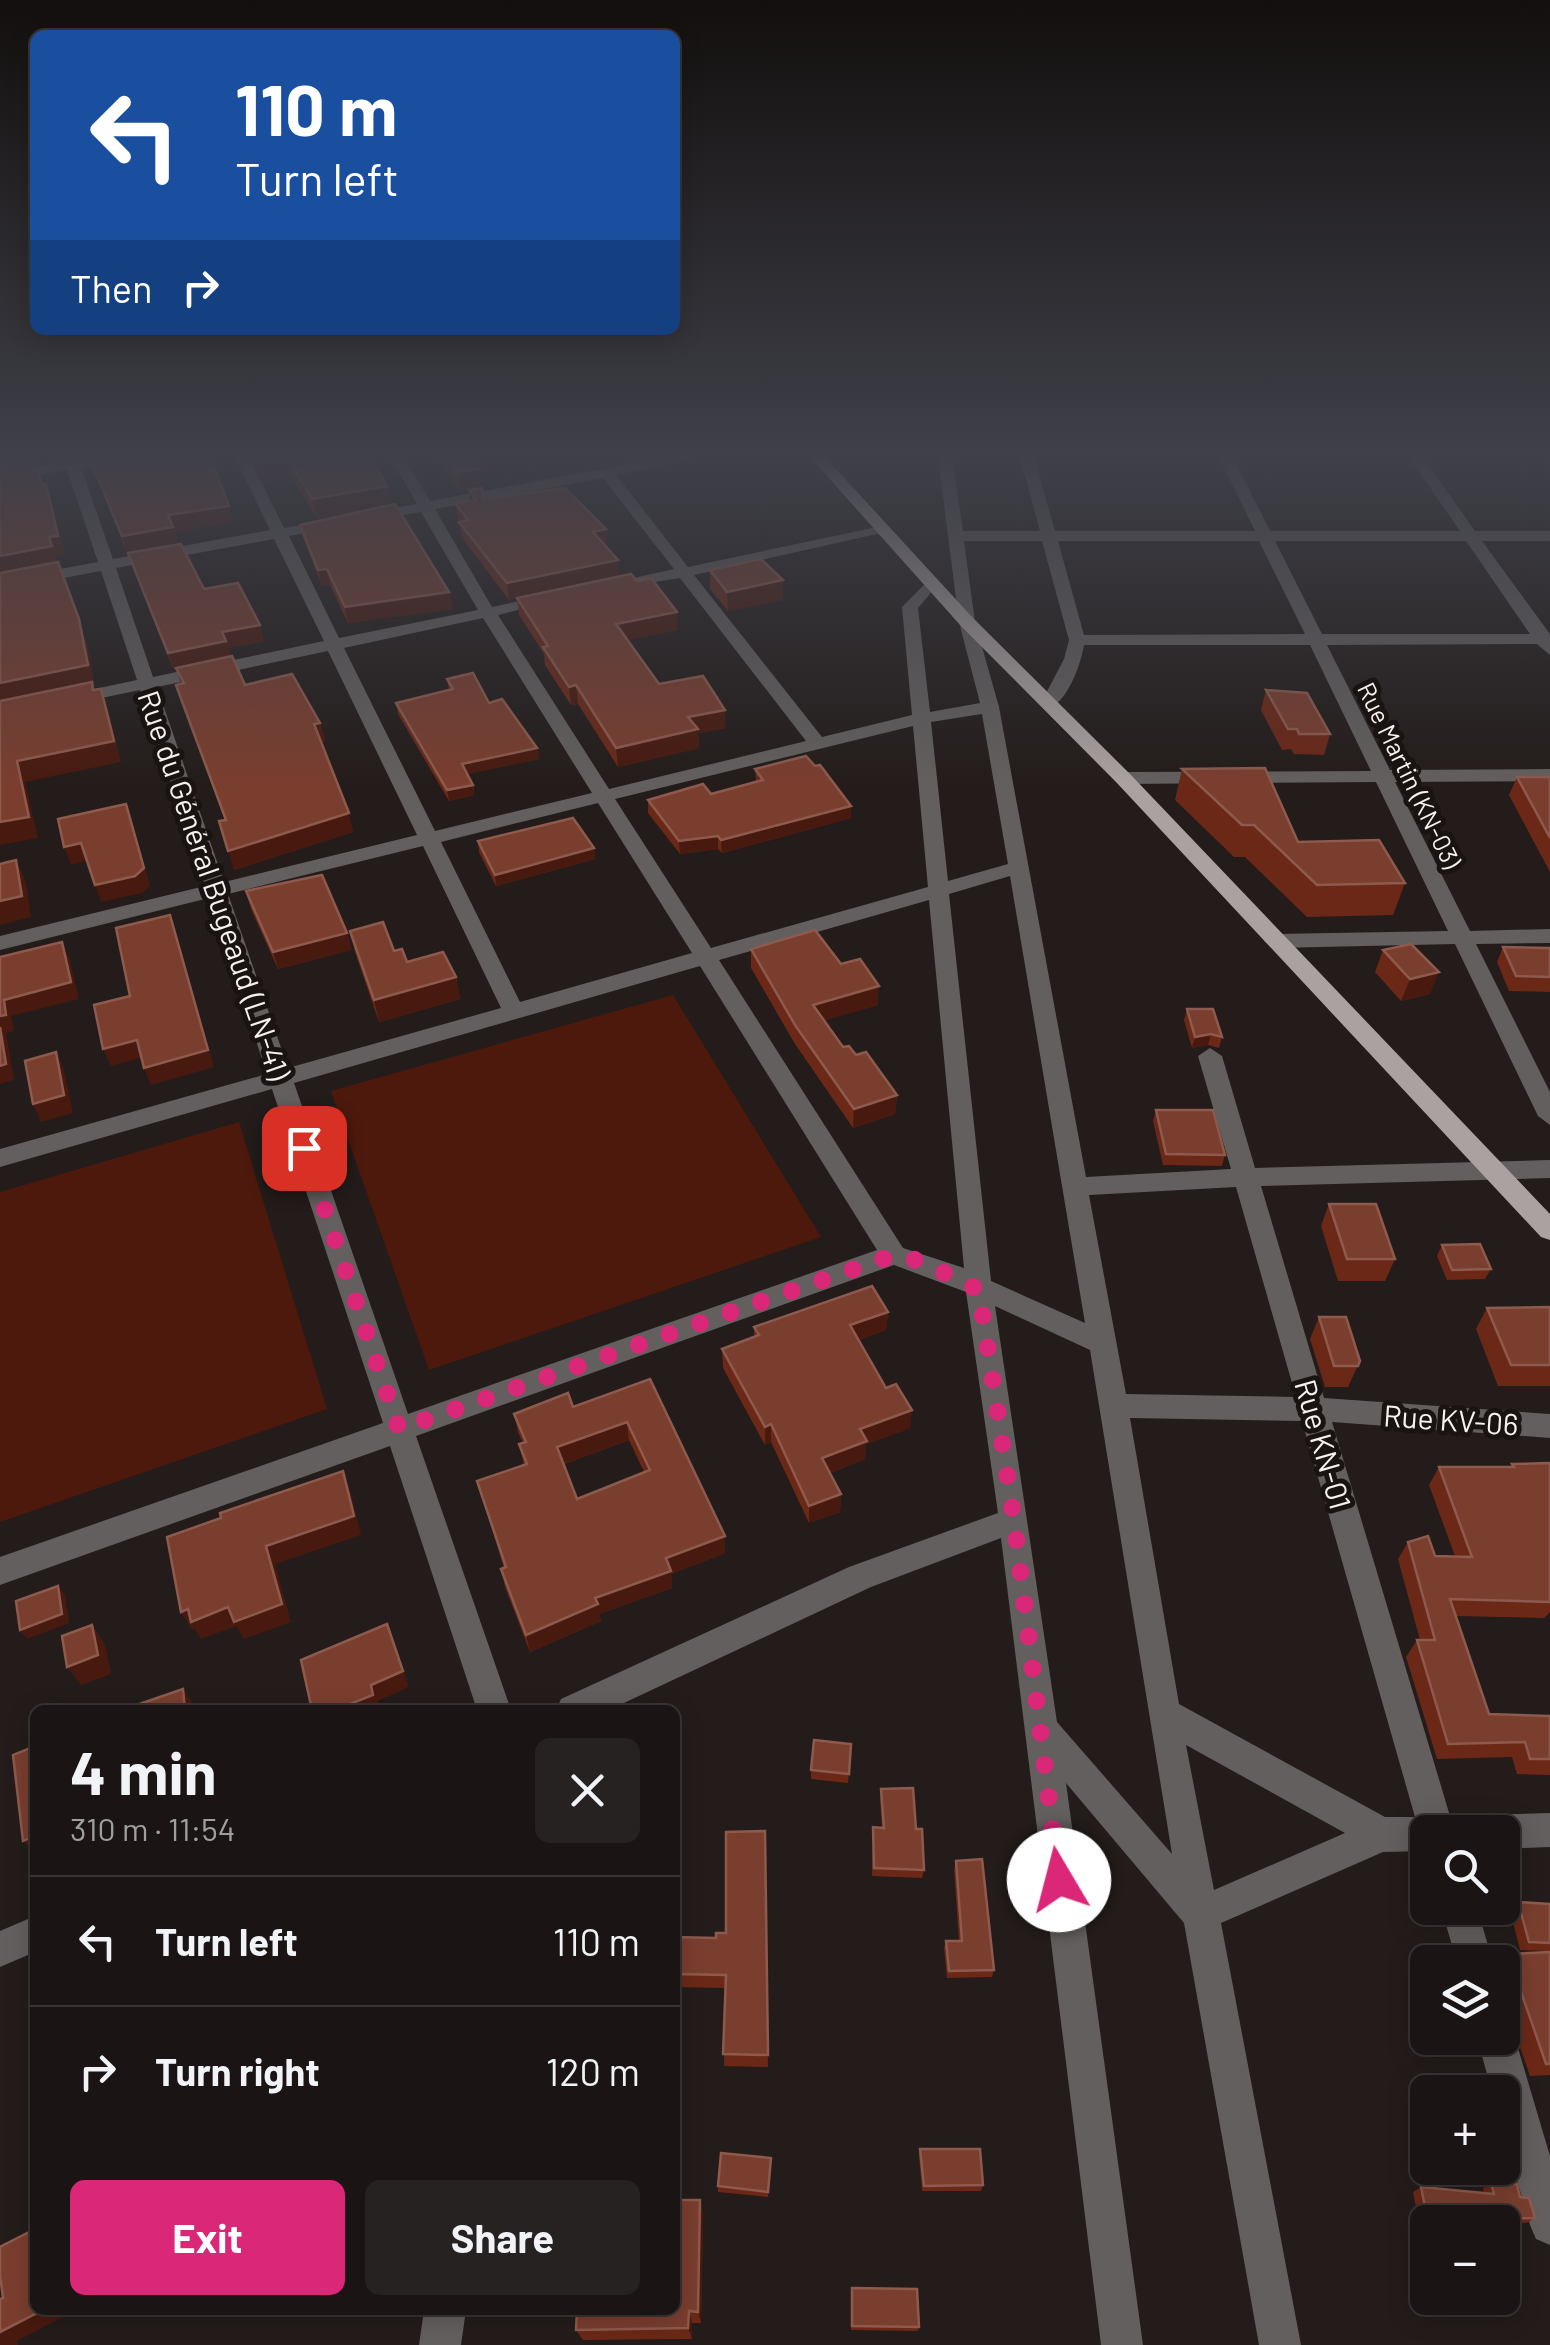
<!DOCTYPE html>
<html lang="en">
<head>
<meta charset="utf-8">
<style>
	:root { --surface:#1a1514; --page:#272222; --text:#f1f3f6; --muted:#9f9fa0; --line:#383434; --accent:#db2777 }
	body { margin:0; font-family:Barlow,sans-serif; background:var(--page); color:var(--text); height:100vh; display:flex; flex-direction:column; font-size:38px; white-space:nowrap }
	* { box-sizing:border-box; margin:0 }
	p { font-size:32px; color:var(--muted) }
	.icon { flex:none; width:55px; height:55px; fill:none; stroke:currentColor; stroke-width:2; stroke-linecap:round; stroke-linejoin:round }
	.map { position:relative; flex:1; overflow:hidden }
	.sheet { position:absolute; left:30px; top:1705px; width:650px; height:610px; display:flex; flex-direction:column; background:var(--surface); border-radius:15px; box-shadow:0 5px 25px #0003,0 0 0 2px var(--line) }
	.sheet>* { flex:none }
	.top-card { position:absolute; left:30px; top:30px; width:650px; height:305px; border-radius:15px; box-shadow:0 5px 25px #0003,0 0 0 2px var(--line); background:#1a4fa0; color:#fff; overflow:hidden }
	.controls { position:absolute; left:1410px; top:1815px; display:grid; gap:20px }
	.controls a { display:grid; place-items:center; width:110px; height:110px; border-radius:15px; background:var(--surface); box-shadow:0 5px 25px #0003,0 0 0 2px var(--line); font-size:50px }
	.pin { position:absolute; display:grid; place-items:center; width:85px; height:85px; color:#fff; margin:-42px; border-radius:20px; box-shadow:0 5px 15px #0006 }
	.me { position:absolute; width:110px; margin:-55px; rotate:352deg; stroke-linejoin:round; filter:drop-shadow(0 0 8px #0008) }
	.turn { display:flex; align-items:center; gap:35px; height:210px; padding:0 40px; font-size:45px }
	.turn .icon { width:130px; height:130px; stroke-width:2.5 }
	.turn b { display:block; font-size:70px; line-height:85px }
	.then { display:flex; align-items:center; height:95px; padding:0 40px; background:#0003; gap:20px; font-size:38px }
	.round { display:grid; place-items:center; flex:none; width:105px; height:105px; border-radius:15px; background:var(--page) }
	.overview { display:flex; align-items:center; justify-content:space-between; height:170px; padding:0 40px }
	h1 { font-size:60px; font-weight:700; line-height:75px }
	.cta { display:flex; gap:20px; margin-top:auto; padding:20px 40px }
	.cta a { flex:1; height:115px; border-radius:15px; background:var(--accent); color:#fff; font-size:40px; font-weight:700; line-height:115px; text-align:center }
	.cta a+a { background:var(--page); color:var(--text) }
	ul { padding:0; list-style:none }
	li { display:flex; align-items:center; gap:30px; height:130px; padding:0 40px; border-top:2px solid var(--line) }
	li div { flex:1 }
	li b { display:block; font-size:38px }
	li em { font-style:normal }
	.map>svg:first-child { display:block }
	.green { fill:#4e190d }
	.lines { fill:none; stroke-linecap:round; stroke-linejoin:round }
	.minor { fill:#635f5e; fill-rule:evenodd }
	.major { fill:#aaa2a0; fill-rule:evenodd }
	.wall { fill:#6b2817; fill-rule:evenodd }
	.shaded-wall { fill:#481a0f }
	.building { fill:#7a3e2f; stroke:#8d5a4d; stroke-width:2.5; fill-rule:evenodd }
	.route { stroke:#db2777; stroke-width:18; stroke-dasharray:0 32.4 }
	.labels { text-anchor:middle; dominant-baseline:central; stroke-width:10; stroke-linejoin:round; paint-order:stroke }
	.far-street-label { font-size:25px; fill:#f7f2f1; stroke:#191311 }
	.street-label { font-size:30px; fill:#f7f2f1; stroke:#191311 }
</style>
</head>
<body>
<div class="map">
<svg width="1550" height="2345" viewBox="0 0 1550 2345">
	<rect width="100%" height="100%" fill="#231c1a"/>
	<g class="green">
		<path d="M673,995l148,242 -392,133 -98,-279z"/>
		<path d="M239,1122l88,287 -327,113v-330z"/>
	</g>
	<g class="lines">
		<g class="minor">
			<path d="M63,457h64l-46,11 32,91 157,-29 -35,-73h14l35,71 133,-24 -27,-47h14l26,44 238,-44h32l-84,18 72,92 194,-41 8,5 -196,44 128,162 90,-22 -10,-108 30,-30 8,5 -22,26 12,104 50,-9 -21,-81 -21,-165h14l11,74h77l-20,-74h14l21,74h200l-36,-74h14l37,74h190l-51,-74h14l52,74h75v10h-68l68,93v21l-13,-11 -210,1 63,125 160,-1v12l-155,1 75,149 80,-2v14l-74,1 74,148v33l-12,-9 -83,-172 -180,4 -11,-7 11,-7 173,-3 -72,-149 -253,2 -10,-6 10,-6 248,-1 -61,-126h-226c-3,19 -16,55 -34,63l-6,-1 -3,-4 23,-44 5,-19 -27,-99h-78l11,81 24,85 87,470 145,-8 -33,-113 12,-8 12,8 33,112 295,-8v18l-289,8 63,212 226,16v24l-218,-16 118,394 100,-3v34l-48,2v-17h-74v19l-45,1 -162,71 80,422h-42l-75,-422 -118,-140 77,562h-42l-100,-807 -130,49 -262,123h-53l5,-11 288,-132 149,-54 -32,-221 -72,-27 -478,171 95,274h-34l-87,-264 -390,139v-28l383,-134 -111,-334 -272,78v-18l267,-75 -58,-176 -209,52v-14l205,-50 -65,-196 -140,29v-10l137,-29 -36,-109 -101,19v-10l98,-18 -31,-92 -67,11v-8l65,-11zM603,478l71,91 -58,13v6l64,-10 126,163 -197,48 -111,-174 58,-15 -8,-5 -56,12 -57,-98zM421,512l57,98 -139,28 -50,-102zM274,539l50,102 -171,36 -37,-109zM1058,541h201l46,93 -221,1zM1275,541h191l64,93h-208zM483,618l109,175 -157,38 -91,-183zM328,651l89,184 -193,47 -67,-195zM982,714l26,150 -60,17 -17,-159zM913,726l15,161 -217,61 -96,-149zM598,803l94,150 -172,49 -79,-160zM423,846l78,162 -213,60 -60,-174zM1010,876l75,447 -94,-42 -42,-387zM929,900l35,368 -61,-20 -184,-288zM700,966l177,284 -469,164 -114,-331zM1236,1187l60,210 -170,-3 -37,-199zM995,1306l95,44 82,504 -115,-132zM1130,1418l172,3 113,396h-30l-206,-113zM1186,1745l159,88 -131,57z"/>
			<path d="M1441,1908h36l16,54h-36z"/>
			<path d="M35,1916v36l-35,15v-36z"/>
			<path d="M1502,2022l7,3 6,13 35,118v89l-14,-6 -6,-14 -28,-96v-37h-10l-15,-54h25z"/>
			<path d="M424,2310h42l-5,35h-42z"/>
		</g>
		<path class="major" d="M810,457h15l148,161 157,156 420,440v26l-9,-3 -425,-455 -155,-156z"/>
	</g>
	<g class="wall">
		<path d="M89,457l144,65 -58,10 3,11 -51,10z"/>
		<path d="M253,457h107l27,29 3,19 -73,13 -25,-40 -26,4z"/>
		<path d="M436,457h136l-93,16 -18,19z"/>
		<path d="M469,490l14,9 124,46 -2,1 14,31 18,4 40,31v18l-50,10 32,44 67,44 -28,5 1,15 -81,19 -40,-63 -7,1 -26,-40 -1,-11 -25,-39 -2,-17 -8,2 -47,-62 -7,-35 15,-2z"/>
		<path d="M300,525l149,67 3,17 -104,14 -18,-38 -8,1 -18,-46z"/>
		<path d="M128,553l76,36 60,52 -36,7 2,8 15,29 75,38 5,18 -4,1 32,90 -119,38 -9,-50 -43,-117 -6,-18 5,-1 -5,-16 -3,1z"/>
		<path d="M710,570l73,30 -55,11 -18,-22z"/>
		<path d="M447,679l42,24 48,45 2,11 -72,15 6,11 1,10 -25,6 -51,-87 -2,-11 53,-13z"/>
		<path d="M1266,690l64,44 -6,21 -30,-1 -3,-5 -9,1 -21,-40z"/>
		<path d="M755,769l96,49 -129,35 -4,-4 -38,5 -32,-41v-13l63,-6 45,-12z"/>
		<path d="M1182,769l116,73 107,41 -12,32 -86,2 -62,-60h-11l-59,-57z"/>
		<path d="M1517,777h33v95l-41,-77z"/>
		<path d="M478,841l116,7 1,11 -99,27 -17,-34z"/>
		<path d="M246,891l101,42 4,17 -73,19 -27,-60z"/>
		<path d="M350,931l44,20 13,11 49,15 4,22 -81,23 -24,-70z"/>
		<path d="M1503,947l47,1v44l-41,-1 -12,-29z"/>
		<path d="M751,949l90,15 37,41 -54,15 19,27 13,8 41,40 -2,19 -42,14 -58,-84 -44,-76z"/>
		<path d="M1383,950l47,44 -29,7 -26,-29z"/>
		<path d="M1187,1009l35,28 -3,11 -11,-3 -16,3 -8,-28z"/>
		<path d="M1156,1110l69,45 -3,11 -59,-1 -10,-44z"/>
		<path d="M1329,1204l66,55 -10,22h-47l-17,-55z"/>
		<path d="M1442,1245l49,24 -6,10 -38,1 -10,-24z"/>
		<path d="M1550,1307v79h-52l-22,-57 11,-21z"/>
		<path d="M888,1312l-2,18 -27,10 51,88 -44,16 -1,15 -35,14 11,21 -1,18 -31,11 -38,-81 -6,3 -42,-77 -1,-19 32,-12v-10z"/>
		<path d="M1319,1317l41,44 -12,26h-23l-15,-48z"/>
		<path d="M650,1379l75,174 -54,21 1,14 -73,26 2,7 -71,31 -25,-65 -4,-18 3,-1 -27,-87 47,-16 -5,-21 4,-1 -5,-11 -4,-18 59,-7zM629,1440l15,32 -67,27 -13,-35z"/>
		<path d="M1550,1463v149l-6,6 -88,-2 33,98 61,2v59l-33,-1 -5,-17 -75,2 -31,-102 11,-17h3l-22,-81 10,-17 27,14h20l-26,-71 10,-18h72l1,-3z"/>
		<path d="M851,1744l-3,39 -37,-4v-9z"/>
		<path d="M881,1789l35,40 8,41 -2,8 -50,-2 1,-49 9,1 -2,-30z"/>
		<path d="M765,1831l3,236 -44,-1 1,-78 -50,-1v-50l41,1 10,-5z"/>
		<path d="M956,1861l38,109 -2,7 -45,1 -3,-30 2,-7h13l-5,-72z"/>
		<path d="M1518,1902l32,2v47l-30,-1 -10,-40z"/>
		<path d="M1550,1952v123l-20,1 -28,-81v-33h-4l10,-8z"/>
		<path d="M920,2149l63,36 -2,6h-59l-3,-36z"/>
		<path d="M771,2158l-3,39 -50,-5v-6z"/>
		<path d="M1491,2183l29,14 15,21 -9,5 -98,-1v7l-8,-1 -7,-36 8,-5 63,6 -1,-5z"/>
		<path d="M700,2200l3,15 -2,108h-9v16l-109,1 -7,-10z"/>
		<path d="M852,2288l67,39 -2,4 -66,-1z"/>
	</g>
	<g class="shaded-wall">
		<path d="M0,457h34l14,46 -48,-34z"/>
		<path d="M477,457h95l-93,16 2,15 -20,4 -3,-20z"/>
		<path d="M288,459l4,19 -26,4 -5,-19z"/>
		<path d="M46,484l7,19 12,52 -9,1 3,9 -59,11v-20l49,-19z"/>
		<path d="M387,486l3,19 -73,13 -5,-19z"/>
		<path d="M229,506l4,16 -58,10 3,11 -51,10 -5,-17 46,-21z"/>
		<path d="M606,529l1,16 -13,3 -1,-16z"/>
		<path d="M618,560l1,17 -110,23 -2,-17z"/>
		<path d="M327,569l3,16 -8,1 -4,-16z"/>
		<path d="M783,580v20l-55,11 -1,-19z"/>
		<path d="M449,592l3,17 -104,14 -3,-16z"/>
		<path d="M677,612v18l-60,12 -1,-18z"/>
		<path d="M79,619l7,20 9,46 -2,1 6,16 -99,3v-22z"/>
		<path d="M260,625l4,16 -36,7 3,9 -58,12 -5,-16 54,-21z"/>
		<path d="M576,685l2,19 -7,1 -2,-18z"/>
		<path d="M101,689l7,20 13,53 -96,20 13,56 -38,7v-23l17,-61z"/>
		<path d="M725,710l1,18 -28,5 1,15 -81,19 -2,-19 72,-31z"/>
		<path d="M320,723l5,18 -6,2 -5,-19z"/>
		<path d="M537,748l2,11 -75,16 -2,-11z"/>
		<path d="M473,785l1,10 -25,6 -2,-11z"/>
		<path d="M126,804l24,81 -8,8 -41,9 -6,-17z"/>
		<path d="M851,806v12l-129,35 -1,-13z"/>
		<path d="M349,813l4,19 -119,38 -6,-19z"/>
		<path d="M718,836v13l-38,5 -1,-13z"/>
		<path d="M81,843l7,17 -17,5 -7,-18z"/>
		<path d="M594,848l1,11 -99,27 -1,-11z"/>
		<path d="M16,860l10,22 5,35 -31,8v-24z"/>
		<path d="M170,915l44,152 -63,18 -7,-17z"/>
		<path d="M347,933l4,17 -73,19 -5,-17z"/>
		<path d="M62,942l7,16 10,41 -68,17 3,15 -8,2 8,47 -14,4v-68l4,-16z"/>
		<path d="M1439,972l-9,22 -29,7 9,-22z"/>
		<path d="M456,977l4,22 -81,23 -5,-22z"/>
		<path d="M879,986l-1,19 -65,19v-19z"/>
		<path d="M1211,1034l-3,11 -16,3 3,-11z"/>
		<path d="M137,1040l7,17 -33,9 -8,-17z"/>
		<path d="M56,1052l8,18 9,43 -32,9 -8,-18z"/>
		<path d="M897,1095l-2,19 -42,14 1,-19z"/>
		<path d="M888,1312l-2,18 -37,14 1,-19z"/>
		<path d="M912,1410l-2,18 -44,16 -1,15 -43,17v-18l38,-29z"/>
		<path d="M627,1422l2,18 -69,25 -3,-18z"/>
		<path d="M771,1424v18l-6,3v-18z"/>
		<path d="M343,1471l7,19 11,45 -86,29 16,58 -47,17 -8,-13 -35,13 -6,-10 -3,1 -11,-18 7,-3 40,-2 38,-61z"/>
		<path d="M841,1494l-1,18 -31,11v-17z"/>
		<path d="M725,1536v17l-54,21 1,14 -73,26 2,7 -71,31 -4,-17 140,-77z"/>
		<path d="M58,1586l7,9 4,28 -42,16 -7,-9z"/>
		<path d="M387,1624l22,63 -31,14 2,9h-45l36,-25z"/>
		<path d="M92,1625l13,19 6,30 -30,11 -14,-18z"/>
		<path d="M183,1689l10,15 1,6h-9z"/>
		<path d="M35,1836v17l-12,-12z"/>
		<path d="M700,2200l3,15 -2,108 -3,-11z"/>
		<path d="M43,2310h33l-59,31 1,4h-18v-13z"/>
		<path d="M689,2311l3,12v16l-4,-11z"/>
	</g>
	<g class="building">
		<path d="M89,457h121l19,49 -61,9 5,12 -51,9z"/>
		<path d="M258,457h102l1,3 10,-2 16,28 -75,13 -24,-40 -27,4z"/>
		<path d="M447,457h30l2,12 -21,3z"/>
		<path d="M35,460l7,25 4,-1 12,52 -9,1 3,9 -52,10v-91z"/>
		<path d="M482,488l1,11 82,-11 41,41 -13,3 25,28 -111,23 -48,-61 9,-2 -13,-17 21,-3 -7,-10z"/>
		<path d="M395,504l54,88 -104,15 -18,-38 -9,1 -18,-45z"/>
		<path d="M181,544l23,45 34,-6 22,42 -38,7 4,9 -58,12 -40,-100z"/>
		<path d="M761,559l22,21 -56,12 -17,-22z"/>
		<path d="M58,562l21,57 9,46 -88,18v-110z"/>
		<path d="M631,574l6,7 14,-3 26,34 -61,12 43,60 44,-8 22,34 -37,7 10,12 -82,19 -40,-63 -7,2 -26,-40 5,-1 -31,-48z"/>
		<path d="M232,656l13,29 47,-11 28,49 -6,1 35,89 -121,38 -9,-30 7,-1 -50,-135 8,-2 -8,-15z"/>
		<path d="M473,673l16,30 13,-4 35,49 -75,16 11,21 -26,5 -51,-87 57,-14 -6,-10z"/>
		<path d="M92,682l1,8 8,-1 13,52 -97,20 12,56 -29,5v-121z"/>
		<path d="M1266,690l41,3 23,41h-31l-2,-5h-9z"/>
		<path d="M806,756l9,10 5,-1 31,41 -130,34 -3,-4 -39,5 -31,-41 55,-16 8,10 52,-14 -8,-11z"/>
		<path d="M1265,768l33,74 81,-2 26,43 -88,2 -63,-60h-12l-60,-56z"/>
		<path d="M1517,777h33v61z"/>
		<path d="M126,804l18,64 -9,8 -40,9 -14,-42 -17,4 -6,-28z"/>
		<path d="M573,818l21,30 -99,27 -17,-34z"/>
		<path d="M16,860l6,36 -22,5v-37z"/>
		<path d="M322,875l25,58 -74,19 -27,-61z"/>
		<path d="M170,915l38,135 -64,18 -7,-28 -34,9 -9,-44 36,-9 -14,-68z"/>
		<path d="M383,922l11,29 8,-2 5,13 36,-10 13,25 -82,23 -24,-69z"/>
		<path d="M815,930l26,34 19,-5 19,27 -66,19 30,42 6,-1 7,9 10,-3 31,43 -43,14 -59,-84 -44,-76z"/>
		<path d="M62,942l9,40 -67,18 2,15 -6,1v-59z"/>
		<path d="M1411,944l28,28 -29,7 -27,-29z"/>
		<path d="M1503,947l47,1v29l-34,-1z"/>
		<path d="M1187,1009h26l9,28 -11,-3 -16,3z"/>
		<path d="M0,1027l6,37 -6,2z"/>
		<path d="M56,1052l8,43 -31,9 -8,-43z"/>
		<path d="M1156,1110h57l12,45 -59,-1z"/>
		<path d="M1329,1204h47l19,55h-48z"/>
		<path d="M1480,1244l11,25 -39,1 -10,-25z"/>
		<path d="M872,1286l16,26 -38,13 36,63 10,-4 16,26 -52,19 7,12 -45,17 19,36 -32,12 -38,-82 -6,3 -43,-78 37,-14 -5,-8z"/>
		<path d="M1550,1307v58h-39l-24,-57z"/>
		<path d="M1319,1317h27l14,44 -2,5h-24z"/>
		<path d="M650,1379l75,157 -59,22 5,13 -76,27 3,6 -72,31 -25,-66 5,-2 -29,-86 50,-17 -8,-20 7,-2 -12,-28 54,-21 5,14zM627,1422l23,48 -73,29 -20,-52z"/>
		<path d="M1550,1463v139l-100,-3 39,115 61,2v43h-20l-5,-17 -77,2 -31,-104h18l-27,-98 20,-6 7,20 37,1 -33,-90h75l-2,-3z"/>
		<path d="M343,1471l11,45 -88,30 16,58 -48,18 -6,-15 -37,15 -3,-13 -7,3 -14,-75 54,-19 -1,-5z"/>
		<path d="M58,1586l4,28 -42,16 -4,-29z"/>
		<path d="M387,1624l16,47 -32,14 2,10 -38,15h-23l-11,-50z"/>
		<path d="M92,1625l6,30 -31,12 -5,-31z"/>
		<path d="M183,1689l2,21h-63z"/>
		<path d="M814,1740l37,4 -2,30 -38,-4z"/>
		<path d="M35,1746v90l-12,5 -10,-86z"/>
		<path d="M913,1788l3,41h6l2,41 -50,-2 -1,-41 11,1 -3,-39z"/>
		<path d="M765,1831l3,224 -45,-1 3,-79 -51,-1v-37l41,1v-5h10v-101z"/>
		<path d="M982,1859l12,111 -45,1 -3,-30h16l-6,-80z"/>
		<path d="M1518,1902l32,2v39l-21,-1z"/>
		<path d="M1550,1952v112h-4l-38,-110z"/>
		<path d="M920,2149h60l3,36 -59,1z"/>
		<path d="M721,2153l50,5 -3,34 -50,-6z"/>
		<path d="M1491,2183l26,1 3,13 9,1 6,20 -50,1 1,3h-58l-7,-35 73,7z"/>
		<path d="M675,2200h25l-2,112 -9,-1 -1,17 -112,2 1,-20h98z"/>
		<path d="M35,2229v81h8l-43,22v-33l3,-1 -3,-23v-28z"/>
		<path d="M852,2288l65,1 2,38 -67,-1z"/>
	</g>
	<linearGradient id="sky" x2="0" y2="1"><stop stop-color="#130f0e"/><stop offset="0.58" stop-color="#3f4049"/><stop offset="1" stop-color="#3f4049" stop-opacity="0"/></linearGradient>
	<rect width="1550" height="786" fill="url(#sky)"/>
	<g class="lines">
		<path class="route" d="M304,1148l95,281 495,-174 26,6 59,29 35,230 45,360"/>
	</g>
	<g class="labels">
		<g class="far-street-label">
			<text transform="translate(1410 775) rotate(64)">Rue Martin (KN-03)</text>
		</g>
		<g class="street-label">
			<text transform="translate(215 885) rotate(71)">Rue du Général Bugeaud (LN-41)</text>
			<text transform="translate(1451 1419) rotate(4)">Rue KV-06</text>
			<text transform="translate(1324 1444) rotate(74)">Rue KN-01</text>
		</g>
	</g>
</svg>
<div class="controls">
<a><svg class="icon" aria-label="search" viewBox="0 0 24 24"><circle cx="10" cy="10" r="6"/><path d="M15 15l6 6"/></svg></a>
<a><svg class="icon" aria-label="layers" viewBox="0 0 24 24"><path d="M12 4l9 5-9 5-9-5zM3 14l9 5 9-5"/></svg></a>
<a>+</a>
<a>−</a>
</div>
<div class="pin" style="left:304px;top:1148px;background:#d93025"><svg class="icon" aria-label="arrive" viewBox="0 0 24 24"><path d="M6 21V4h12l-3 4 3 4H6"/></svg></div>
<svg class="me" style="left:1059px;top:1880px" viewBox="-20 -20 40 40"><circle r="19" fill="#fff"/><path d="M0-13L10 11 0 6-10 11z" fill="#db2777"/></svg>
<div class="top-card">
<div class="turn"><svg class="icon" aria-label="left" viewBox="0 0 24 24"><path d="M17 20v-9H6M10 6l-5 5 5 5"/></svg><div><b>110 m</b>Turn left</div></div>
<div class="then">Then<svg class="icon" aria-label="right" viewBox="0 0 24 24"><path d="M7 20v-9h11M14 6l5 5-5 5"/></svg></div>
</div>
<section class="sheet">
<div class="overview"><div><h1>4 min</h1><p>310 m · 11:54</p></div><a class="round"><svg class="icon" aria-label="close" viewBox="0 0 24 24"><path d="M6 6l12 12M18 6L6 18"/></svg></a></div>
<ul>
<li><svg class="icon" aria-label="left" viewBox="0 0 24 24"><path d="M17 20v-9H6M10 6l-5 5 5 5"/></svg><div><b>Turn left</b></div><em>110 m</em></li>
<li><svg class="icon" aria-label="right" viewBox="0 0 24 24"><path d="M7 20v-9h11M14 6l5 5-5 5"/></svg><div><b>Turn right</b></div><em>120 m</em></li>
</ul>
<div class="cta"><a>Exit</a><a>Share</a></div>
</section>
</div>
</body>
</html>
